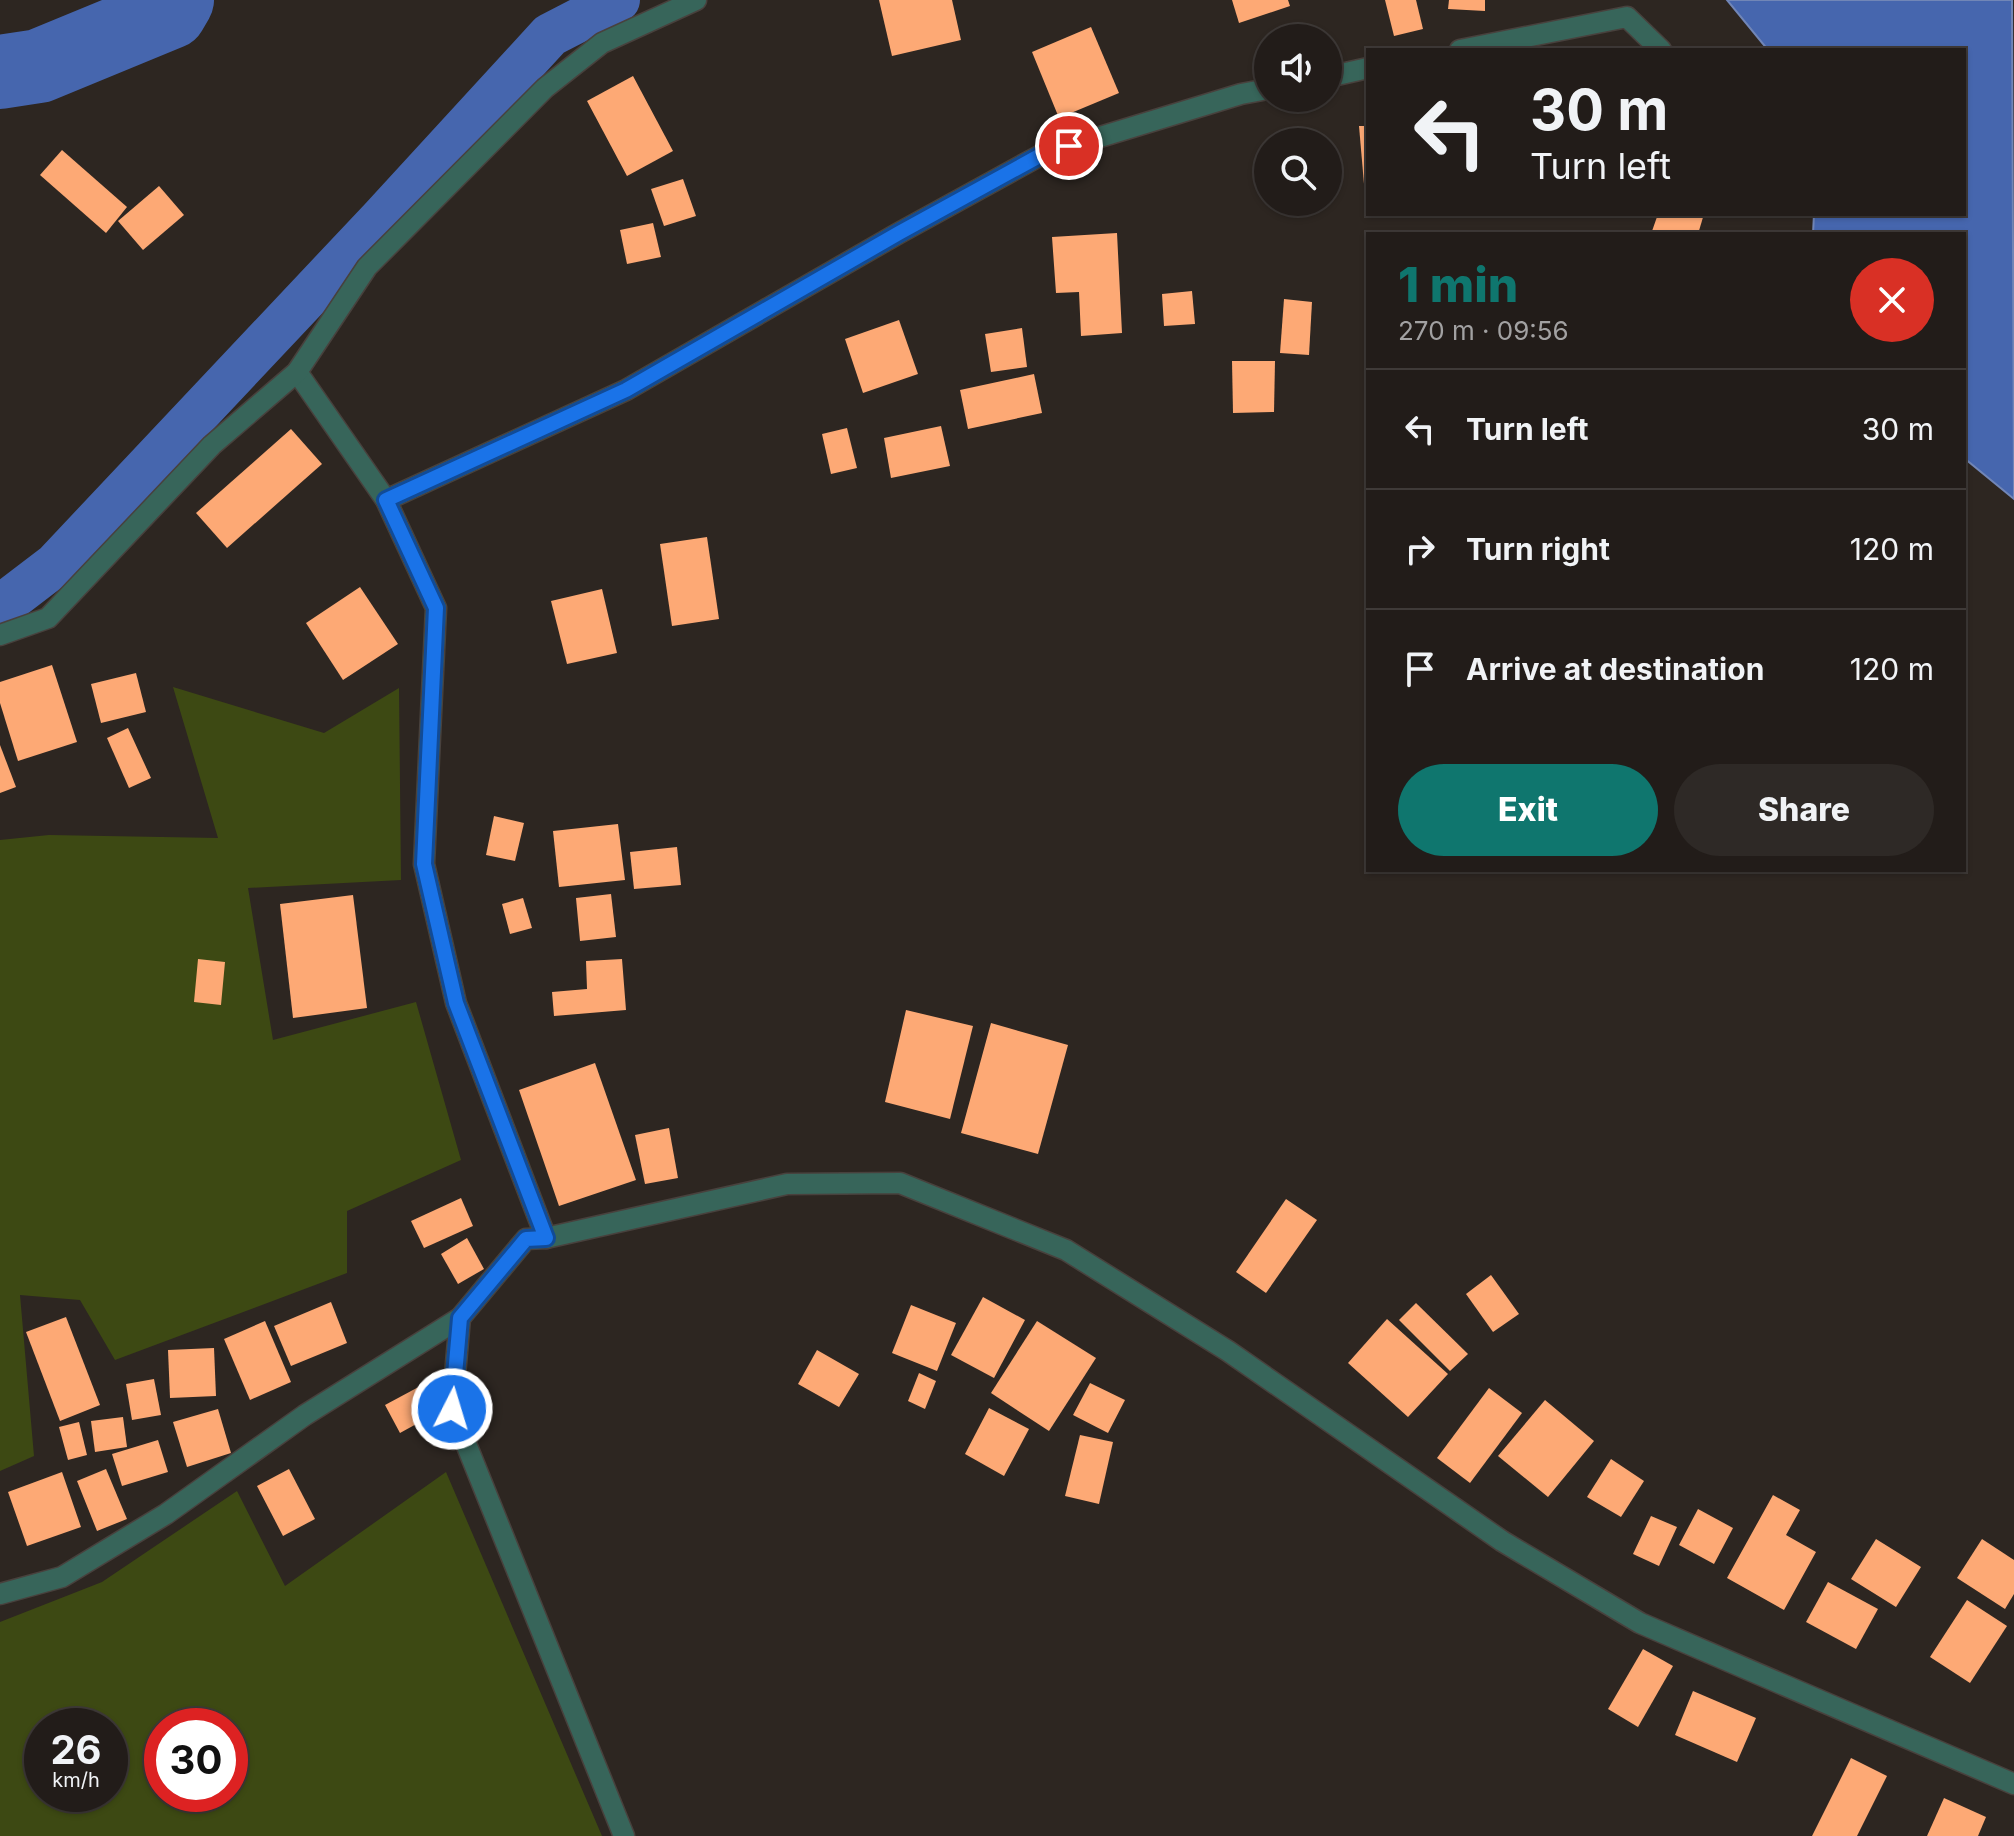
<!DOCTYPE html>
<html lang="en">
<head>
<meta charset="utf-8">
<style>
	:root { --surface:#221c19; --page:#2e2926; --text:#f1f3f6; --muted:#a2a1a2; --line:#3f3a38; --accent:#0f766e }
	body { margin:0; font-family:Inter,sans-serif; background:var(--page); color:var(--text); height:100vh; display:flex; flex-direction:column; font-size:30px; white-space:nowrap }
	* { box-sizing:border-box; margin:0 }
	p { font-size:26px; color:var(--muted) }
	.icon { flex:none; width:44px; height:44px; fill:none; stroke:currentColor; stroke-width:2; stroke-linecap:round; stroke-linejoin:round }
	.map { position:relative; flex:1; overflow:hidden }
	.drawer { position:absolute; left:1366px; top:232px; width:600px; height:640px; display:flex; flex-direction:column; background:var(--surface); border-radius:0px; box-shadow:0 2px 6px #0004,0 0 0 2px var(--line) }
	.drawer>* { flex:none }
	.top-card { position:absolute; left:1366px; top:48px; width:600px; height:168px; border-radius:0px; box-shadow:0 2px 6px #0004,0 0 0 2px var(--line); background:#221c19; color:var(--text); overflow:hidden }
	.controls { position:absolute; left:1254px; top:24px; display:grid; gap:16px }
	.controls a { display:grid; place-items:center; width:88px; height:88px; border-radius:50%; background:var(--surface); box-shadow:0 2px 6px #0004,0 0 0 2px var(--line); font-size:40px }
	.speed { position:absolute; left:24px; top:1708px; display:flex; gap:16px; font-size:40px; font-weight:700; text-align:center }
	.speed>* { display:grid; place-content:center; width:104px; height:104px; border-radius:50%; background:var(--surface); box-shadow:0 2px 6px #0004,0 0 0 2px var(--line); line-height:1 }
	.speed small { font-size:20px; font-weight:400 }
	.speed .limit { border:12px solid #d22; background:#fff; color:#111 }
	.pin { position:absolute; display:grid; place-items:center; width:68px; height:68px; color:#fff; margin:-34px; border:4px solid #fff; border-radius:50%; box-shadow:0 2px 8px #0007 }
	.me { position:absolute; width:88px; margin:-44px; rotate:5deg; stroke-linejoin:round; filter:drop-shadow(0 0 6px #0008) }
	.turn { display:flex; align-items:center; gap:28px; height:168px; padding:0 32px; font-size:36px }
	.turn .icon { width:104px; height:104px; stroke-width:2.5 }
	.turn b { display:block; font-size:56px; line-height:68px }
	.round { display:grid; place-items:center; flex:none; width:84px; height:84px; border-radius:42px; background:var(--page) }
	.summary { display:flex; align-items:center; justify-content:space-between; height:136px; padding:0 32px }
	h1 { font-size:48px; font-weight:800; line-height:60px; color:var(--accent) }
	.button { display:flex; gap:16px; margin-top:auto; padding:16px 32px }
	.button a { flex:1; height:92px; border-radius:48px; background:var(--accent); color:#fff; font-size:32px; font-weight:800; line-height:92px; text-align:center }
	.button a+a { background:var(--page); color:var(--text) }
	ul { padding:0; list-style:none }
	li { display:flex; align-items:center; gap:24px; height:120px; padding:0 32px; border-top:2px solid var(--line) }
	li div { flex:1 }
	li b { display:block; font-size:30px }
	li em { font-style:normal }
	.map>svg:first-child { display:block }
	.green { fill:#3d4913; fill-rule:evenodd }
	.water { fill:#4666ae; stroke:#7186b7; stroke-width:2 }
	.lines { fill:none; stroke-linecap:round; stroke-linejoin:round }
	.canal { stroke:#4666ae; stroke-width:44 }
	.river { stroke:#4666ae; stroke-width:74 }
	.building { fill:#fda975 }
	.minor-casing { stroke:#48413d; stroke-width:23 }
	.minor { stroke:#37655a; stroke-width:20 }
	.route-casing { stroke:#114b97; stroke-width:20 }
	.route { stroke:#1a73e8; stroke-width:14 }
</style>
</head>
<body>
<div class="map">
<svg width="2014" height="1836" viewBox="0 0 2014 1836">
	<rect width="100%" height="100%" fill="#2d2621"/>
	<g class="green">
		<path d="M173,687l151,46 75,-45 2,192 -153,8 25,152 143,-38 45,158 -114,51v62l-232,87 -35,-60 -60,-5 14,161 -34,15v-631l49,-5 169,3z"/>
		<path d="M446,1472l156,364h-602v-214l102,-40 135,-91 48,95zM42,1726h68v68h-68zM162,1726h68v68h-68z"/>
	</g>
	<path class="water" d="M1727,0h285l2,499 -50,-41v-224h-151l1,-20h150v-164h-196z"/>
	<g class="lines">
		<path class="canal" d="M0,607l55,-42 326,-346 169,-184 68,-35"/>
		<path class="river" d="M0,72l39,-6 131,-54 7,-12"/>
	</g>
	<g class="building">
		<path d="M879,0h73l9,40 -69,16z"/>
		<path d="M1232,0h56l2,6 -51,17z"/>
		<path d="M1385,0h31l7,29 -29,7z"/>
		<path d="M1449,0h36v11l-37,-2z"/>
		<path d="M1091,27l28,66 -60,25 -27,-66z"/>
		<path d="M633,76l40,75 -46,25 -40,-75z"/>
		<path d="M1359,126h9v58h-4z"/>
		<path d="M62,150l65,57 -21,26 -66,-58z"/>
		<path d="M683,179l13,37 -32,10 -13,-37z"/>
		<path d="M159,186l25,29 -41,35 -25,-29z"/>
		<path d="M1658,214h46l-6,20h-47z"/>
		<path d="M653,223l8,34 -34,7 -7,-34z"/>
		<path d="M1117,233l5,100 -41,3 -2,-44 -23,1 -4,-56z"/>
		<path d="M1192,291l3,33 -31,2 -2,-32z"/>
		<path d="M1284,299l28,3 -3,53 -29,-2z"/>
		<path d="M899,320l19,54 -55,19 -18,-54z"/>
		<path d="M1022,328l5,39 -36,5 -6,-38z"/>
		<path d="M1232,361h43l-1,51 -41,1z"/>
		<path d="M1034,374l8,39 -74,16 -8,-39z"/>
		<path d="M941,426l9,40 -59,12 -7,-40z"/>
		<path d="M847,428l10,40 -26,6 -9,-40z"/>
		<path d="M291,429l31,35 -95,84 -31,-35z"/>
		<path d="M707,537l12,82 -47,7 -12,-82z"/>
		<path d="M360,587l38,57 -55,36 -37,-57z"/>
		<path d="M602,589l15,64 -50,11 -16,-63z"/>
		<path d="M52,665l25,77 -59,19 -18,-58v-21z"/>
		<path d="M136,673l10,39 -45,11 -10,-39z"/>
		<path d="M128,728l23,50 -22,10 -22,-50z"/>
		<path d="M0,745l16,42 -16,6z"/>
		<path d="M494,816l30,7 -9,38 -29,-6z"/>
		<path d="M618,824l7,56 -66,7 -6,-56z"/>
		<path d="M677,847l4,38 -47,4 -4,-37z"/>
		<path d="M611,894l5,43 -36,4 -4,-43z"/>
		<path d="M353,895l14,113 -74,10 -13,-114z"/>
		<path d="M523,898l9,30 -22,6 -8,-30z"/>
		<path d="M198,959l27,3 -4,43 -27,-3z"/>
		<path d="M622,959l4,51 -72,6 -2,-24 35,-3 -1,-28z"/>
		<path d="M906,1010l67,16 -23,93 -65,-17z"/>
		<path d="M991,1023l77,22 -30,109 -77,-21z"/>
		<path d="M595,1063l41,117 -77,26 -40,-116z"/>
		<path d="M669,1128l9,50 -33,6 -10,-49z"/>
		<path d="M461,1198l12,28 -49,22 -13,-27z"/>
		<path d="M1286,1199l31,21 -51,73 -30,-21z"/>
		<path d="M467,1238l17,31 -26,15 -17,-30z"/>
		<path d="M1491,1275l28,39 -26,18 -27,-38z"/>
		<path d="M983,1297l42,23 -31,58 -43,-23z"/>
		<path d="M331,1302l16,41 -56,23 -17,-40z"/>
		<path d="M1416,1303l52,51 -18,17 -51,-51z"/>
		<path d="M911,1305l45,18 -19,48 -45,-18z"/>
		<path d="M66,1317l34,88 -40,16 -34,-89z"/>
		<path d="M1387,1319l61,55 -40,43 -60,-54z"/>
		<path d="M265,1321l26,61 -41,18 -26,-61z"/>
		<path d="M1037,1321l59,37 -47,73 -58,-38z"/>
		<path d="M214,1348l2,48 -46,2 -2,-48z"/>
		<path d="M817,1350l42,24 -20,33 -41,-23z"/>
		<path d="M919,1373l17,8 -11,28 -17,-8z"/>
		<path d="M154,1379l7,36 -29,5 -6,-36z"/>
		<path d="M426,1383l14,28 -40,22 -15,-28z"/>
		<path d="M1090,1383l35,17 -17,33 -35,-18z"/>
		<path d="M1489,1388l33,25 -52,70 -33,-25z"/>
		<path d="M1545,1400l49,41 -46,56 -50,-41z"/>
		<path d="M989,1408l40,21 -25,47 -39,-22z"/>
		<path d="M218,1409l13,44 -44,14 -14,-45z"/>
		<path d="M123,1417l4,30 -32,5 -4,-31z"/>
		<path d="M79,1422l8,33 -19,5 -9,-33z"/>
		<path d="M1080,1435l33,7 -14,62 -34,-8z"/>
		<path d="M158,1440l10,32 -46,14 -10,-32z"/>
		<path d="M1611,1459l33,22 -23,36 -34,-20z"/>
		<path d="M106,1469l21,50 -30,12 -20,-50z"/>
		<path d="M289,1469l26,50 -32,17 -26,-50z"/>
		<path d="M62,1472l19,55 -54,19 -19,-54z"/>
		<path d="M1773,1495l27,15 -14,25 30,17 -32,58 -57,-32z"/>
		<path d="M1698,1509l35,19 -19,36 -35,-19z"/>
		<path d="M1651,1516l26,11 -18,39 -26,-12z"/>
		<path d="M1876,1539l45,28 -25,40 -45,-28z"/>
		<path d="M1982,1539l32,21v34l-9,15 -48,-31z"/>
		<path d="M1828,1582l50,27 -22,40 -50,-27z"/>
		<path d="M1967,1600l40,26 -37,57 -40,-26z"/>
		<path d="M1643,1649l30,17 -35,61 -30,-18z"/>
		<path d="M1693,1691l63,27 -19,44 -62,-27z"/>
		<path d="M1851,1758l36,18 -30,60h-45z"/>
		<path d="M1944,1798l42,19 -8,19h-51z"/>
	</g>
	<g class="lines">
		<g class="minor-casing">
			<g id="minor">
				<path d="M1460,50l167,-33 34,33"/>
				<path d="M1328,77l40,-9"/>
				<path d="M297,372l89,128 50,108 -12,256 32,139 90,235 241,-54 113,-1 166,67 162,101 274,190 138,82 374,161"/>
				<path d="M386,500l240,-110 273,-157 142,-78 200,-61 27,-5"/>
				<path d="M0,635l48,-17 164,-173 85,-73 70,-105 178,-179 57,-45 94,-43"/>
				<path d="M460,1318l-8,91 172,427"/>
				<path d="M0,1594l62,-17 104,-63 139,-99 155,-97 66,-79 20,-1"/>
			</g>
		</g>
		<use href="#minor" class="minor"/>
	</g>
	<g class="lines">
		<g class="route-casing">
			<path id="route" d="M452,1409l8,-91 66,-79 20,-1 -90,-235 -32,-139 12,-256 -50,-108 240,-110 273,-157 142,-78 28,-9"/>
		</g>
		<use href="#route" class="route"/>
	</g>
</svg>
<div class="controls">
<a><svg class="icon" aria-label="sound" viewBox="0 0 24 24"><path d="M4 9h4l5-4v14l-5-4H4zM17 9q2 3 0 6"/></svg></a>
<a><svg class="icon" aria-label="search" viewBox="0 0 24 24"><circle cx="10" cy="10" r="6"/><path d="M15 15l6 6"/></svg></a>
</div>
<div class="speed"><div>26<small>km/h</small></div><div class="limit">30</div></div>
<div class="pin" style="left:1069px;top:146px;background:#d93025"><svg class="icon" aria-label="arrive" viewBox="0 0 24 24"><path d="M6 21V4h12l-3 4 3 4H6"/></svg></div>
<svg class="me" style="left:452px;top:1409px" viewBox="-20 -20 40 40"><circle r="17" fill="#1a73e8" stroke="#fff" stroke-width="3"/><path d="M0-11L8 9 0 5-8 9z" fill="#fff"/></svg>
<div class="top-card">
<div class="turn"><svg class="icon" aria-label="left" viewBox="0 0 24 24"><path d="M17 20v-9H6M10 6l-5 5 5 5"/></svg><div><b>30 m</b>Turn left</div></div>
</div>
<section class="drawer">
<div class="summary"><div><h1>1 min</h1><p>270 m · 09:56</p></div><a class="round" style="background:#d93025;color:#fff"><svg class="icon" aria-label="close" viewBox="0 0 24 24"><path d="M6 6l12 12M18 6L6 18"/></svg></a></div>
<ul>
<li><svg class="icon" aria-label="left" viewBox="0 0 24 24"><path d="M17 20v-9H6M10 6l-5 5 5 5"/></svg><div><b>Turn left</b></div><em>30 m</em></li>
<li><svg class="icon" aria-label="right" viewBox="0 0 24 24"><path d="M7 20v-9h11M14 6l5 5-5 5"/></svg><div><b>Turn right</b></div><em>120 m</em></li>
<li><svg class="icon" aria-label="arrive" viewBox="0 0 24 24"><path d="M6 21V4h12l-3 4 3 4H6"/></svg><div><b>Arrive at destination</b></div><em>120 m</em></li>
</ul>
<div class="button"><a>Exit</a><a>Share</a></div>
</section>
</div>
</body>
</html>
